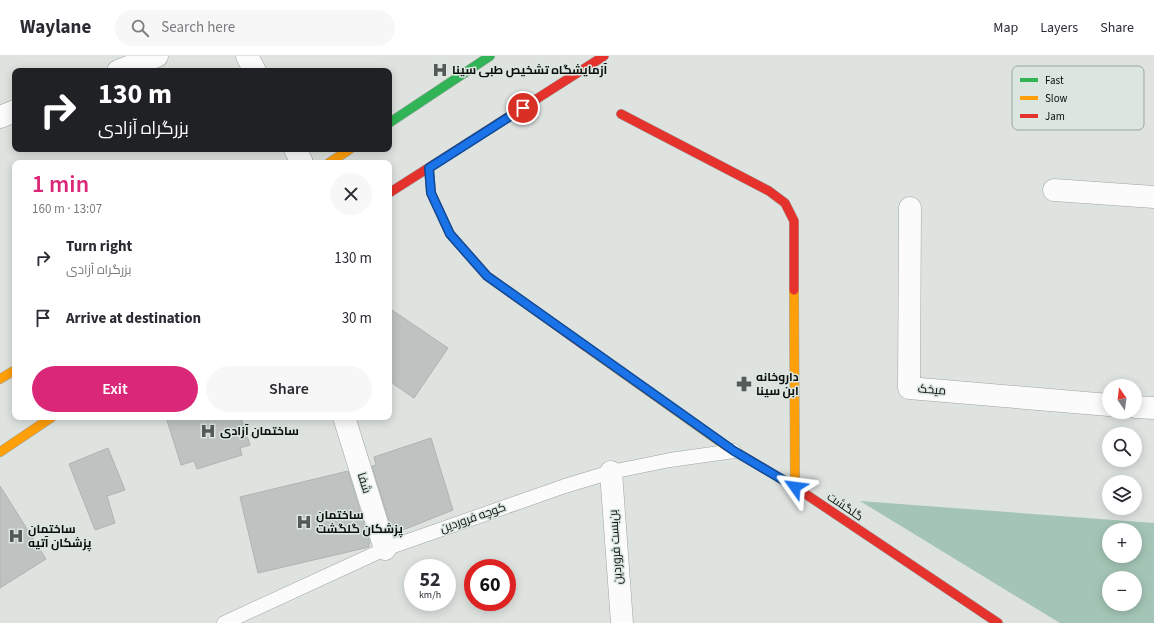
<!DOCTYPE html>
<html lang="en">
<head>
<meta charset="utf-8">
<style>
	:root { --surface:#fff; --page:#f7f7f7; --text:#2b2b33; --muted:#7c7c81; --line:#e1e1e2; --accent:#db2777 }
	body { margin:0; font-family:"Source Sans 3",Cairo,sans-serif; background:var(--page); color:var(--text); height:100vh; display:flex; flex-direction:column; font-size:15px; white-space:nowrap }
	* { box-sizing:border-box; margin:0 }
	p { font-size:13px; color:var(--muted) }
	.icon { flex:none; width:22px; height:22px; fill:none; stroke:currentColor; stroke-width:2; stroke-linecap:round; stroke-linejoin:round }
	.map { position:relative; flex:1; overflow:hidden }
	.panel { position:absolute; left:12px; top:104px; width:380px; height:260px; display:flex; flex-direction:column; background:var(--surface); border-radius:8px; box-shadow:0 2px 10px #0003 }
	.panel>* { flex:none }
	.guide { position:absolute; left:12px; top:12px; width:380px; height:84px; border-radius:8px; box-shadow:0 2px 10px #0003; background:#202124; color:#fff; overflow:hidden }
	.needle { width:26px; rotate:346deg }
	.fabs { position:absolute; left:1102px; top:323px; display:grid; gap:8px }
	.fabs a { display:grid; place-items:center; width:40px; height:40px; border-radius:50%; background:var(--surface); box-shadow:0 2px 10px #0003; font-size:20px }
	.speed { position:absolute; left:404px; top:503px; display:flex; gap:8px; font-size:20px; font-weight:700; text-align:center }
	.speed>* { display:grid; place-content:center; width:52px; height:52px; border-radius:50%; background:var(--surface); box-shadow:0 2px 10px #0003; line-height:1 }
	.speed small { font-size:10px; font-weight:400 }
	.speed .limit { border:6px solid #d22; background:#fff; color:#111 }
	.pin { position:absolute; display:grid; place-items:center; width:34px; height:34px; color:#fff; margin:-17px; border:2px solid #fff; border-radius:50%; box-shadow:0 1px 4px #0007 }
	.me { position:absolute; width:44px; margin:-22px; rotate:301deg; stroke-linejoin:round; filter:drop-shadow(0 0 3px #0008) }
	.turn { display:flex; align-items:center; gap:14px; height:84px; padding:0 20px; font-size:18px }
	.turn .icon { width:52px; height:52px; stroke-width:2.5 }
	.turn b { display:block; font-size:28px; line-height:34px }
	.round { display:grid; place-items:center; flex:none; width:42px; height:42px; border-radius:21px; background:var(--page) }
	.overview { display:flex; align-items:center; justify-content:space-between; height:68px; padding:0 20px }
	h1 { font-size:24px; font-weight:600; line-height:30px; color:var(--accent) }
	.cta { display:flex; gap:8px; margin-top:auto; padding:8px 20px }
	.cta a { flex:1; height:46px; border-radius:24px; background:var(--accent); color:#fff; font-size:16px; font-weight:600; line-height:46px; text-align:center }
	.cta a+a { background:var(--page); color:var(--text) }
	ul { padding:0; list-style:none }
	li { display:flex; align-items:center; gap:12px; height:60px; padding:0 20px }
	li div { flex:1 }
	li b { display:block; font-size:15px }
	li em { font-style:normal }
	header { display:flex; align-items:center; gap:24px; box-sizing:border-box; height:56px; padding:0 20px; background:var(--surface); border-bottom:1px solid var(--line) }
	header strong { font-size:19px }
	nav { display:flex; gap:22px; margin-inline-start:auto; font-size:14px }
	.search { width:280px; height:36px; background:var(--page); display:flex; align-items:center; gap:10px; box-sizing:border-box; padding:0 14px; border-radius:22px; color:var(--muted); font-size:15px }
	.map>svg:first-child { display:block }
	.forest { fill:#a4c5b5; fill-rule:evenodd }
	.building { fill:#bec2c0; stroke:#afb4b1 }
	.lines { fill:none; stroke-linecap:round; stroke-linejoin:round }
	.lane-casing { stroke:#9fa4a1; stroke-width:15 }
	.street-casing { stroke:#9fa4a1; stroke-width:23 }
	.fast-casing { stroke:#9fa4a1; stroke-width:10 }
	.slow-casing { stroke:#9fa4a1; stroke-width:10 }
	.jam-casing { stroke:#9fa4a1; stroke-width:10 }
	.lane { stroke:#fafbfa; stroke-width:14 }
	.street { stroke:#fafbfa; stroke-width:22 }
	.fast { stroke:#30b455; stroke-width:9 }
	.slow { stroke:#ff9f0a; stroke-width:9 }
	.jam { stroke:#e5322d; stroke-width:9 }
	.route-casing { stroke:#114b97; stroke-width:10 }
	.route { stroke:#1a73e8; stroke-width:7 }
	.labels { text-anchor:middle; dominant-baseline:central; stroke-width:3; stroke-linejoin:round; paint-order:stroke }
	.poi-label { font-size:12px; font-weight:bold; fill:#0b0f0d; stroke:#dbe6e0; text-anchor:start }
	.street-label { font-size:12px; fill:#0b0f0d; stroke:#dbe6e0 }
	.key { fill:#dbe6e0; stroke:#9da6a1; stroke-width:1 }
	.key-label { font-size:11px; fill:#0b0f0d }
</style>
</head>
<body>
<header>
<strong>Waylane</strong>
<div class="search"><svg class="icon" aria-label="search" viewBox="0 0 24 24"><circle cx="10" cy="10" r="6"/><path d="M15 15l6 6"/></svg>Search here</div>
<nav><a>Map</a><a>Layers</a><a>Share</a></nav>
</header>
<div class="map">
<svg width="1154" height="567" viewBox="0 0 1154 567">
	<rect width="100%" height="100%" fill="#dee3e0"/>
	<path class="forest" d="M860,445l294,22v100h-94zM1109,474h26v26h-26zM1109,522h26v26h-26z"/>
	<g class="building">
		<path d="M389,252l59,40 -34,50 -25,-17z"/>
		<path d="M166,361h75l9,28 -10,3 2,7 -45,14 -3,-8 -13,4z"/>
		<path d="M431,382l22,72 -60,24 -21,-68 4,-1 -2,-8z"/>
		<path d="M108,392l17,42 -18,6 8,27 -20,7 -26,-66z"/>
		<path d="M348,415l22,72 -1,1v3l-111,26 -18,-76z"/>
		<path d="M0,430l46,73 -46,29z"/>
	</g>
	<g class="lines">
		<g class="lane-casing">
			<path id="lane" d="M224,567l161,-74 180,-63 46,-14 59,-12 64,-9"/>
		</g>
		<g class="street-casing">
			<g id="street">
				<path d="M247,0l8,15"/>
				<path d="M118,15l39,-15"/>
				<path d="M0,61l15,-6"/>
				<path d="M295,93l7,14"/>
				<path d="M1054,134l100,7"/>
				<path d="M910,152l-1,180 200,17"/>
				<path d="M1135,351l19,1"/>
				<path d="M344,361l41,132"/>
				<path d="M611,416l11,151"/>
			</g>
		</g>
		<g class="fast-casing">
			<path id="fast" d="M389,67l101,-67"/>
		</g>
		<g class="slow-casing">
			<g id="slow">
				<path d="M329,107l21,-14"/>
				<path d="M794,234l1,197"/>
				<path d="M585,290l141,100"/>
				<path d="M0,323l15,-9"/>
				<path d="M0,396l52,-35"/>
			</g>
		</g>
		<g class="jam-casing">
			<g id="jam">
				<path d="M621,58l148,77 16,12 9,18v69"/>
				<path d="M429,112l2,25 19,41 37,42 98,70"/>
				<path d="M389,137l215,-137"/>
				<path d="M726,390l69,41 203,136"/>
			</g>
		</g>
		<use href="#lane" class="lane"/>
		<use href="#street" class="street"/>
		<use href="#fast" class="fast"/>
		<use href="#slow" class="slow"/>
		<use href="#jam" class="jam"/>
	</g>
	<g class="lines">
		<g class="route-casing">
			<path id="route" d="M523,52l-94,60 2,25 19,41 37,42 247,175 61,36"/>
		</g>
		<use href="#route" class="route"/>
	</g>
	<defs>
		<g id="hospital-bare" transform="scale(1.2)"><path d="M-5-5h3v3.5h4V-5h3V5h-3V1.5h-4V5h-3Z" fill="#555957" stroke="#dbe6e0" stroke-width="2.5" paint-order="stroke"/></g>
		<g id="pharmacy-bare" transform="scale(1.2)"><path d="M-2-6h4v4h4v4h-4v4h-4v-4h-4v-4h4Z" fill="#555957" stroke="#dbe6e0" stroke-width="2.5" paint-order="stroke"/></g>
	</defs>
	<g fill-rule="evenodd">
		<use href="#hospital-bare" x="440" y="14"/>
		<use href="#pharmacy-bare" x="744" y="328"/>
		<use href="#hospital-bare" x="208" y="375"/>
		<use href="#hospital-bare" x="304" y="466"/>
		<use href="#hospital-bare" x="16" y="480"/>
	</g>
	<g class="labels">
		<g class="poi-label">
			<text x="452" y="14">آزمایشگاه تشخیص طبی سینا</text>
			<text x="756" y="321">داروخانه<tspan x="756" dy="14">ابن سینا</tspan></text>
			<text x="220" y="375">ساختمان آزادی</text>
			<text x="316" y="459">ساختمان<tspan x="316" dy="14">پزشکان گلگشت</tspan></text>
			<text x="28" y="473">ساختمان<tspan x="28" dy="14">پزشکان آتیه</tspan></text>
		</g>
		<g class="street-label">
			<text transform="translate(932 334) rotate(5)">میخک</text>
			<text transform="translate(364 427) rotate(72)">شفا</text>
			<text transform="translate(845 451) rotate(34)">گلگشت</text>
			<text transform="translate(473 462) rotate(-19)">کوچه فروردین</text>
			<text transform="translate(616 491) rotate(-94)">بن‌بست فروردین</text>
		</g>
	</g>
	<rect x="1012" y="10" width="132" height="64" rx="6" class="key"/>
	<rect x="1020" y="22" width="18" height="4" fill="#30b455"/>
	<rect x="1020" y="40" width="18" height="4" fill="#ff9f0a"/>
	<rect x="1020" y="58" width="18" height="4" fill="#e5322d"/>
	<g class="key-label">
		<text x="1045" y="28">Fast</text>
		<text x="1045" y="46">Slow</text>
		<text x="1045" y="64">Jam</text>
	</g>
</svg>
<div class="fabs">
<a><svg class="needle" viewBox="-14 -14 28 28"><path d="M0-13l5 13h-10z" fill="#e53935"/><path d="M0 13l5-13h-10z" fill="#7c7c81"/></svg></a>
<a><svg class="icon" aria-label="search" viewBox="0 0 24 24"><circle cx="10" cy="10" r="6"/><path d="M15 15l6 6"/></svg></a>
<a><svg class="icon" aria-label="layers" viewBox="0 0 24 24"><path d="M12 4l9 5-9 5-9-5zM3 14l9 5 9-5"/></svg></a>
<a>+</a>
<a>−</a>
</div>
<div class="speed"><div>52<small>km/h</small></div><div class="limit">60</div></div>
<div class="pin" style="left:523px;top:52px;background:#d93025"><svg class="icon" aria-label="arrive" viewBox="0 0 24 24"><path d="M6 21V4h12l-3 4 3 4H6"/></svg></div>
<svg class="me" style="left:795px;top:431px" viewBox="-20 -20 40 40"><path d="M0-17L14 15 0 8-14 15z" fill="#1a73e8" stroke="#fff" stroke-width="4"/></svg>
<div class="guide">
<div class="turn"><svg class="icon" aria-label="right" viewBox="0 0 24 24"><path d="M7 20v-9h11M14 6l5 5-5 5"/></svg><div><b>130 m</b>بزرگراه آزادی</div></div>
</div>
<section class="panel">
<div class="overview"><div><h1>1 min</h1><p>160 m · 13:07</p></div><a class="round"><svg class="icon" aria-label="close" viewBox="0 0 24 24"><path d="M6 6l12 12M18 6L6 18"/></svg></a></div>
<ul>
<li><svg class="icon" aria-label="right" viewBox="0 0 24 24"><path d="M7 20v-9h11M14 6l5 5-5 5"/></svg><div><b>Turn right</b><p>بزرگراه آزادی</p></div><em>130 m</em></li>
<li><svg class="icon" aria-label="arrive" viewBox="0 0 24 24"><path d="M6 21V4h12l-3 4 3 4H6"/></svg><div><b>Arrive at destination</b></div><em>30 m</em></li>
</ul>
<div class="cta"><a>Exit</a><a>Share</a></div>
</section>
</div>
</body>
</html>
